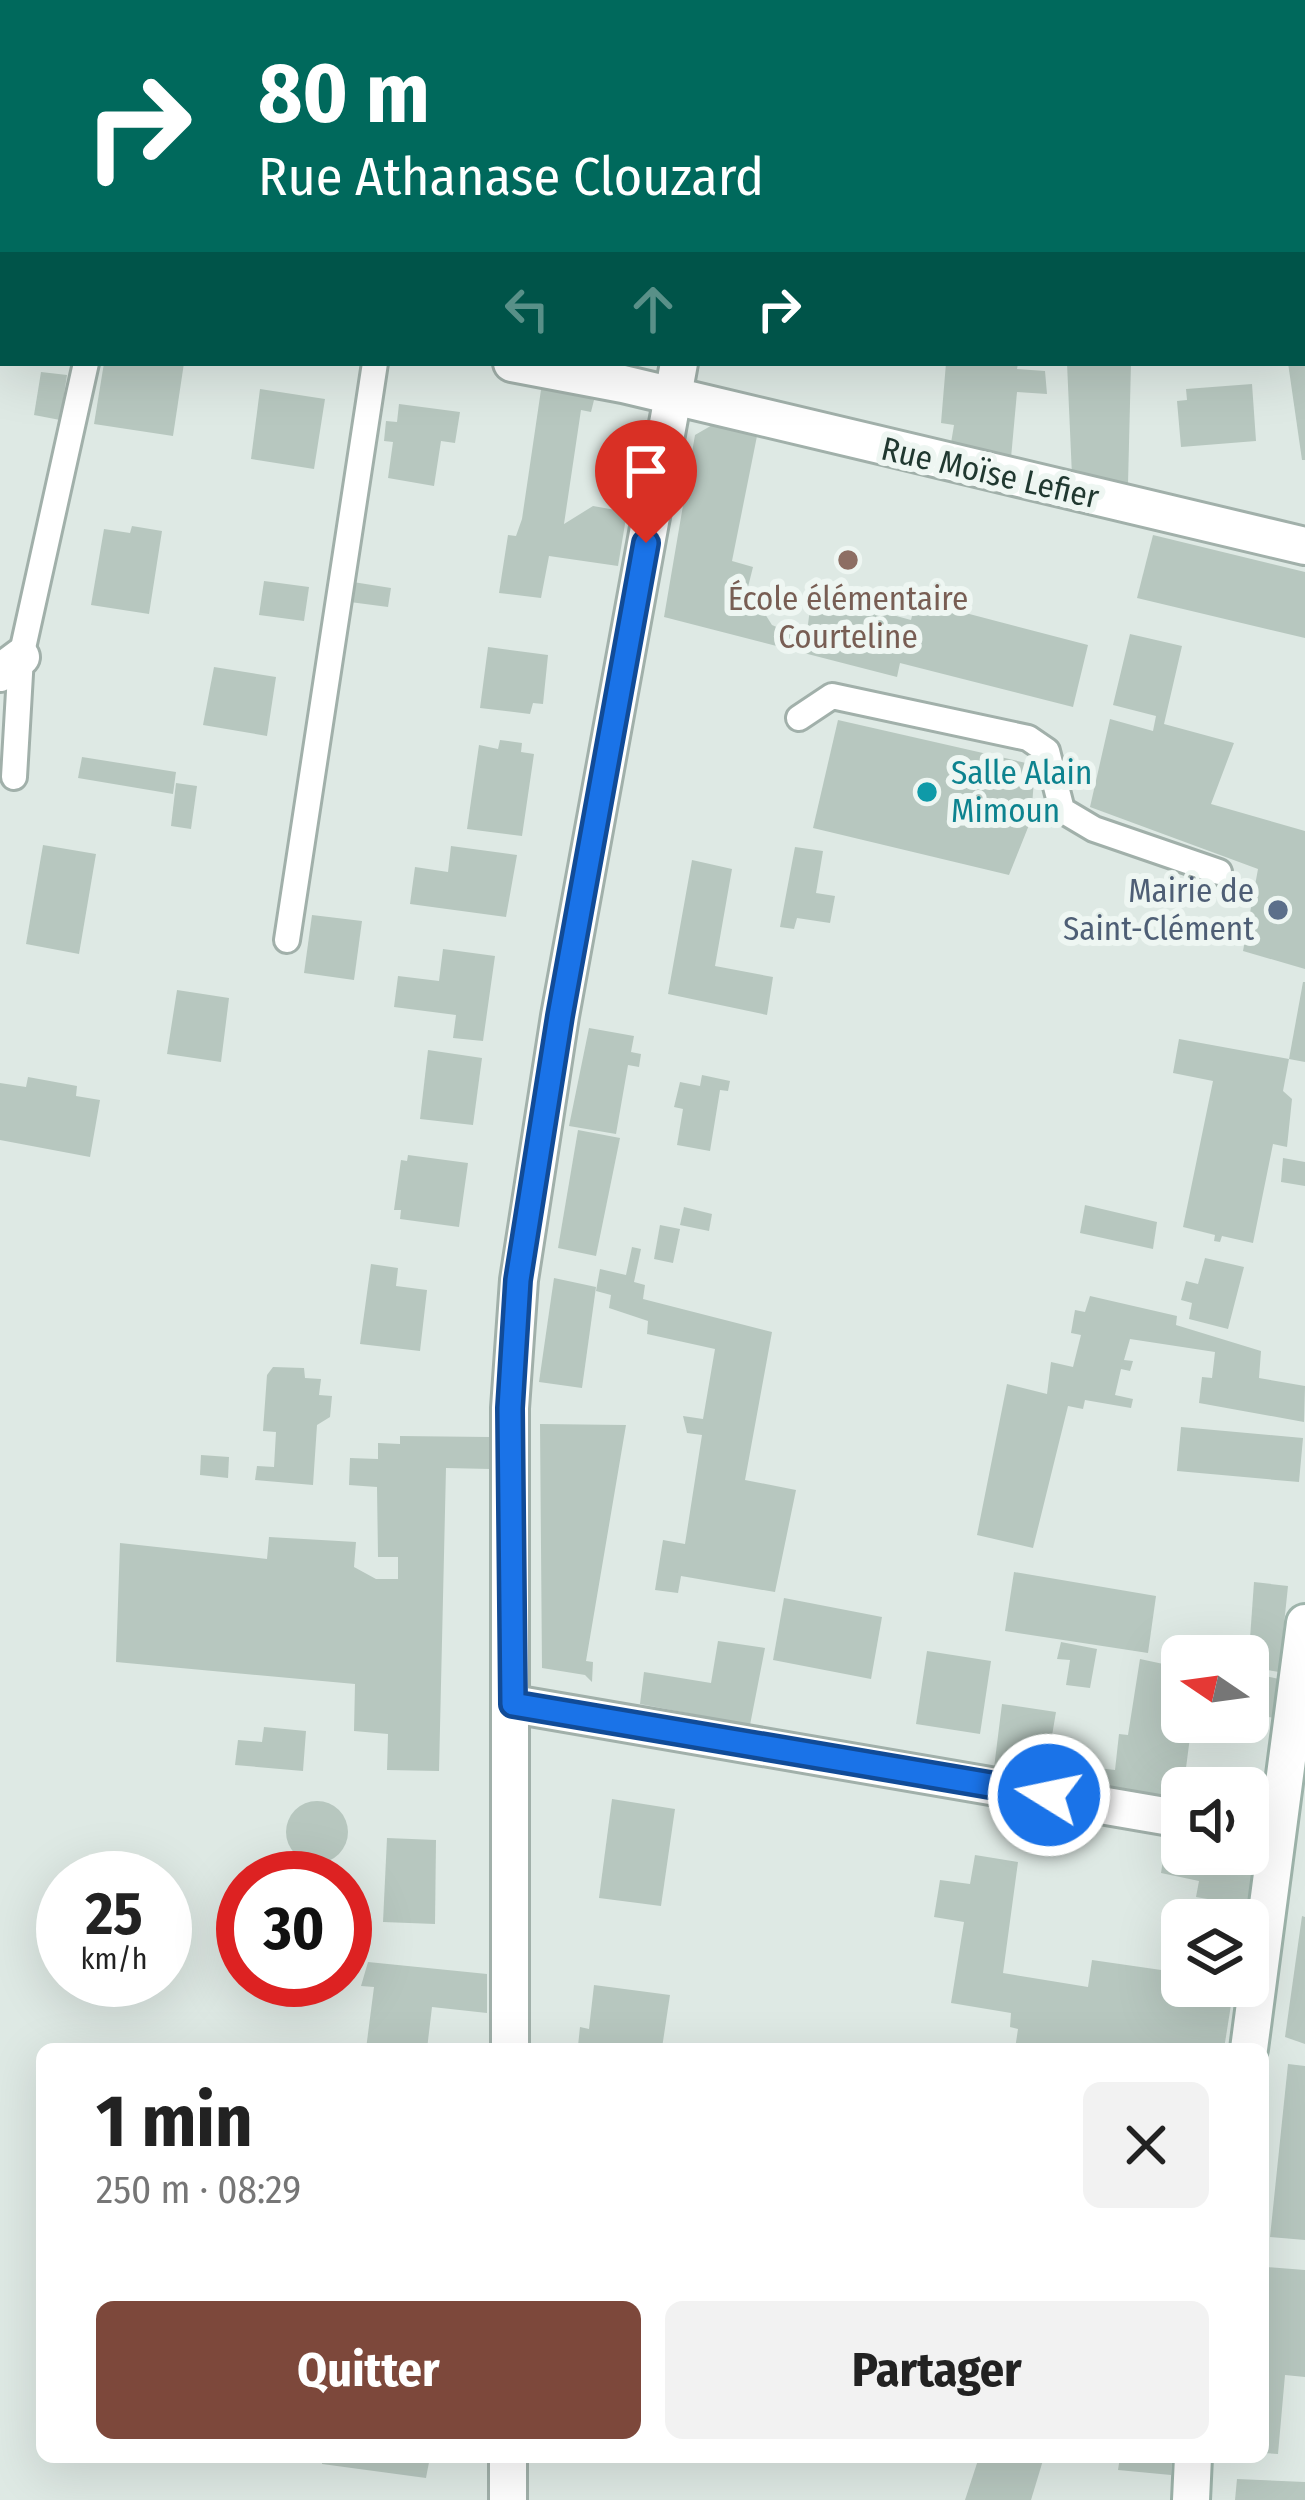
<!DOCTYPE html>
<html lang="fr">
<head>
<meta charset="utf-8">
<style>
	:root { --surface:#fff; --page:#f2f2f2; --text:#222; --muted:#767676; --accent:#7d483b }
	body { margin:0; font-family:"Fira Sans Condensed",sans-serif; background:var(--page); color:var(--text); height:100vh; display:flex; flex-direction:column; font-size:45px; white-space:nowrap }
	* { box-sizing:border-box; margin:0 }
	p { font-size:39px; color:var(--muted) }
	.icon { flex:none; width:66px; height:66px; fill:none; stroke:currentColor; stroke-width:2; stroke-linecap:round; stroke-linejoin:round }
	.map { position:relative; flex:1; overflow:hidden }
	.panel { position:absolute; left:36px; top:2043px; width:1233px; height:420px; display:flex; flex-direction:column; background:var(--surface); border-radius:18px; box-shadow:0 12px 48px #0002 }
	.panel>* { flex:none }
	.guide { position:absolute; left:0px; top:0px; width:1305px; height:366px; box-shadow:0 12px 48px #0002; background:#00695c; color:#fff; overflow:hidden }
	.needle { width:78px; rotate:283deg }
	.controls { position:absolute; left:1161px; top:1635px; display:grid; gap:24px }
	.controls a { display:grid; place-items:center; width:108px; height:108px; border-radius:18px; background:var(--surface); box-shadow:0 12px 48px #0002; font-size:60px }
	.speed { position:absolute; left:36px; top:1851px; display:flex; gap:24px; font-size:60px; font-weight:700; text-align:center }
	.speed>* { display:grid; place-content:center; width:156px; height:156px; border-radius:50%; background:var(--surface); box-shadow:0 12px 48px #0002; line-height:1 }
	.speed small { font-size:30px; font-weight:400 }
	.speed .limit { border:18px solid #d22; background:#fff; color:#111 }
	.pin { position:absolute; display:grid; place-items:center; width:102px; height:102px; color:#fff; margin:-123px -51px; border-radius:50% 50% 50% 0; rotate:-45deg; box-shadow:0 0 12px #0007 }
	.pin .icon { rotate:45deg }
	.me { position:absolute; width:132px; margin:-66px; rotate:280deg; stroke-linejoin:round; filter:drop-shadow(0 0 9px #0008) }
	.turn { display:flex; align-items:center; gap:42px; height:252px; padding:0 60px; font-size:54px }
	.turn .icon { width:156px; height:156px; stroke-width:2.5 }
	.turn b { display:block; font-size:84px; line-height:102px }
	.lanes { display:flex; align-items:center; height:114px; padding:0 60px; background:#0003; justify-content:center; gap:60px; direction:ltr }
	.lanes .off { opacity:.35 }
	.round { display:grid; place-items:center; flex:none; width:126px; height:126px; border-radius:18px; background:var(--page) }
	.overview { display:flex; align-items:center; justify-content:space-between; height:204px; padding:0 60px }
	h1 { font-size:72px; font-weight:700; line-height:90px }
	.button { display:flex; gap:24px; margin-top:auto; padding:24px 60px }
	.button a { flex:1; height:138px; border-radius:18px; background:var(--accent); color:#fff; font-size:48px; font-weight:700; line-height:138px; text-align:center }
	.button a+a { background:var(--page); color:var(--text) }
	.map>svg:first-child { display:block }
	.building { fill:#b7c7bf }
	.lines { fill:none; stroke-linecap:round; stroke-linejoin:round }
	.lane-casing { stroke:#a1b0aa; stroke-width:30 }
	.street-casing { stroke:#a1b0aa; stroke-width:42 }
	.secondary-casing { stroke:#9eb4ab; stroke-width:42 }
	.lane { stroke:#fff; stroke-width:24 }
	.street { stroke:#fff; stroke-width:36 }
	.secondary { stroke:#fff; stroke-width:36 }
	.route-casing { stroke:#114b97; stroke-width:30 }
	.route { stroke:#1a73e8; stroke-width:21 }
	.education-dot { fill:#8d6e63; stroke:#eef6f2; stroke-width:4.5 }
	.culture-dot { fill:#0f9aa8; stroke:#eef6f2; stroke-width:4.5 }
	.service-dot { fill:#5c6f8a; stroke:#eef6f2; stroke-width:4.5 }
	.labels { text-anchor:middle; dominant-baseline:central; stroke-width:12; stroke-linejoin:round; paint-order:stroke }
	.street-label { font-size:33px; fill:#203830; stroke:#eef6f2 }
	.education-label { font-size:33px; fill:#785e54; stroke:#eef6f2 }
	.culture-label { font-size:33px; fill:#0d838f; stroke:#eef6f2; text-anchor:start }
	.service-label { font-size:33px; fill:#4e5e75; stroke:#eef6f2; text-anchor:end }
</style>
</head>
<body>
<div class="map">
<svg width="1305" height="2500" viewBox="0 0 1305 2500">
	<rect width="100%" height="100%" fill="#dee9e4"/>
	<g class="building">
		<path d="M104,363h80l-11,73 -79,-12z"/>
		<path d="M946,363h72l-1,6 28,2 2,23 -30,-2 -6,66 -60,-15 3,-18 -13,-2z"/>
		<path d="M1067,363h64l-3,121 -56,-8z"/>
		<path d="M1288,363h17v97h-3z"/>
		<path d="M41,372l26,3 -7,45 -26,-5z"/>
		<path d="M542,383l52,17 -3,12 -10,-2 -17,114 29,-18 34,6 -9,54 -69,-10 -8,42 -42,-5 9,-58 8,1 6,-17z"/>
		<path d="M1252,384l4,57 -75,6 -4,-46 10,-1 -1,-11z"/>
		<path d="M260,389l65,10 -11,70 -63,-10z"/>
		<path d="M399,404l61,8 -5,31 -14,-2 -7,45 -46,-8 5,-36 -9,-1 2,-20 11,1z"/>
		<path d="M714,424l43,12 -25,125 21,6 -5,20 24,38 34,15 6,-47 99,27 5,-20 172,45 -15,62 -173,-44 -3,14 -233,-60 31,-182z"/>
		<path d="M132,526l30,5 -13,83 -58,-9 13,-76 26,4z"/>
		<path d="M1153,535l152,37v66l-168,-40z"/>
		<path d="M264,581l45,6 -5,34 -45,-6z"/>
		<path d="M353,582l38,6 -3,19 -38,-5z"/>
		<path d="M1130,634l52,12 -18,78 70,19 -23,61 94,27v138l-62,-18 15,-82 -168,-62 20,-88 43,12 3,-15 -43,-11z"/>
		<path d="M488,647l60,8 -5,49 -10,-1 -3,11 -50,-6z"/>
		<path d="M214,667l62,10 -9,59 -64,-11z"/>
		<path d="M838,720l197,45 -4,55 -22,55 -196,-47z"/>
		<path d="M500,740l22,3 -1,9 13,2 -12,82 -55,-7 12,-84 19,4z"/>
		<path d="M82,757l94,15 -3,22 -95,-16z"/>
		<path d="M176,783l21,3 -6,43 -20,-3z"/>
		<path d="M43,845l53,9 -17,100 -53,-10z"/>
		<path d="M451,846l66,9 -11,62 -96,-13 5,-37 33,5z"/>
		<path d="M795,847l28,4 -7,42 19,3 -5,27 -33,-5 -3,11 -14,-2z"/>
		<path d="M692,860l40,9 -17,97 58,11 -6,38 -99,-21z"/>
		<path d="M312,915l50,6 -8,59 -50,-7z"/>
		<path d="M443,949l52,7 -12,85 -30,-3 3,-23 -62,-8 4,-31 41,5z"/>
		<path d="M1303,982h2v80l-16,-3z"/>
		<path d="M177,990l52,8 -8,64 -54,-8z"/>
		<path d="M589,1028l45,8 -3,16 10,2 -2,13 -11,-2 -12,69 -47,-8z"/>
		<path d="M1179,1039l110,20 -6,32 9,8 -5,48 -14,-3 -20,99 -31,-7 -2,6 -6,-1 1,-6 -32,-8 30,-146 -40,-8z"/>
		<path d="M428,1050l54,8 -9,67 -53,-6z"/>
		<path d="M702,1075l28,6 -2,10 -8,-1 -10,61 -33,-6 6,-36 -9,-2 6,-25 20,4z"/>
		<path d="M28,1077l49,9 -1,10 24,4 -10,57 -90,-17v-57l26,4z"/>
		<path d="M578,1130l42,8 -24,118 -38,-8z"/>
		<path d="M408,1155l60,8 -9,64 -59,-8 1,-9h-7l7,-50 6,1z"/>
		<path d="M1283,1158l22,4v24l-24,-4z"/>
		<path d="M1085,1205l72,17 -4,27 -73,-16z"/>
		<path d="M684,1207l28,7 -3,17 -29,-6z"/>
		<path d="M660,1225l20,4 -7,34 -19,-4z"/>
		<path d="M632,1247l9,2 -7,33 11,3 -2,14 129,33 -27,148 51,10 -21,102 -94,-16 -3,17 -23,-3 8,-50 22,4 17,-109 -15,-2 -4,-17 20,3 12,-70 -68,-15 1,-13 -39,-13 2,-13 -15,-4 4,-22 26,6z"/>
		<path d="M1205,1258l39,9 -16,62 -39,-10 3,-16 -11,-3 5,-19 12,3z"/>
		<path d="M371,1264l27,4 -2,18 31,4 -7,61 -60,-7z"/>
		<path d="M554,1278l42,9 -14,101 -43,-6z"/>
		<path d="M1090,1296l87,20 -1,9 85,26 -2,27 46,8 -1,36 -105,-19 3,-26 10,1 3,-26 -85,-13 -6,21 9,1 -3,10 -9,-2 -6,26 18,4 -2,9 -46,-8 -2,9 -15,-3 -35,142 -56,-13 30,-151 40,10 4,-32 22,5 8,-32 -10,-2 4,-23 10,2z"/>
		<path d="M273,1367l31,1 1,10 16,1 -2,16 13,1 -2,21 -13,8 -4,60 -58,-5 2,-14 17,1 2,-35 -13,-1 4,-56z"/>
		<path d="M540,1424l86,1 -40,236 7,1 -1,20 -7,-7 -43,-7z"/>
		<path d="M1181,1427l122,11 -4,44 -122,-11z"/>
		<path d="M400,1436l89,1 1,32 -44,-1 -7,303 -52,-1 1,-36 -34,-3 1,-47 -239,-22 4,-119 147,16 2,-22 87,5 -2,25 22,12h22v-22h-20l-1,-70 -28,-2 1,-27 28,1v-16l22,1z"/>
		<path d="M201,1455l28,2 -1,21 -28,-3z"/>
		<path d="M1014,1572l142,24 -8,57 -143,-22z"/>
		<path d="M1254,1582l34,4 -9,86 -31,-5z"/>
		<path d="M784,1598l98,19 -11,62 -98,-19z"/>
		<path d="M718,1641l47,7 -15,77 -110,-21 4,-32 67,11z"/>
		<path d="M1061,1642l36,7 -7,39 -24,-3 4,-25 -13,-1z"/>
		<path d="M927,1651l64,10 -11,73 -64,-10z"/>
		<path d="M1140,1659l42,9v54h10l-11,84 -70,-12v-6l-15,-2 2,-18 17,2 4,-36 9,1z"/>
		<path d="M1248,1672l31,7 -4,39 -27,-4z"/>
		<path d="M1002,1704l54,8 -11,65 -51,-9z"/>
		<path d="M264,1727l42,4 -3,40 -68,-6 3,-25 24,2z"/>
		<path d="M612,1799l63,10 -14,97 -62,-8z"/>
		<circle cx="317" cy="1832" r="31"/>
		<path d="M1167,1834l15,3v17h62l9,13 -5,39 -52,-9 3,-16 -38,-8z"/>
		<path d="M387,1838l49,2 -1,84 -52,-2z"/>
		<path d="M975,1855l43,7 -15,111 85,14 4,-27 90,13v13h52l-10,63h-209l3,-20 -8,-2 1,-14 -60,-10 13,-81 -30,-5 6,-37 30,4z"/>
		<path d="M1302,1916l3,1v127l-20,-7z"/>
		<path d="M368,1962l119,12v39l-55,-6 -5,42h-61l8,-62 -13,-1z"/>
		<path d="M594,1985l76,10 -8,53 -84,-2 2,-19 9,2z"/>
		<path d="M1288,2064l17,2v174l-35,-3z"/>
		<path d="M1267,2267l38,3v107l-20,-2 -7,79 -15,-1z"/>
		<path d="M322,2457h108l-4,21 -104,-14z"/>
		<path d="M979,2457h65l-13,43h-66z"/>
		<path d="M1120,2457h52l-1,18 -53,-5z"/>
		<path d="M1237,2479l68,3v18h-70z"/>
	</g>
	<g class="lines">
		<g class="lane-casing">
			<g id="lane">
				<path d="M799,718l33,-22 196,42 19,13 15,59 32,19 125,43"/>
				<path d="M14,777l7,-120 65,-294"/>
				<path d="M287,940l88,-577"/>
			</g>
		</g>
		<g class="street-casing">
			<g id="street">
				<path d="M705,3v-3"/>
				<path d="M0,258h3"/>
				<path d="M512,363l111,21 682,162"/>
				<path d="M0,673l21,-16"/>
				<path d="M513,1704l669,115"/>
				<path d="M510,2049v-641l9,-128 41,-264 119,-653"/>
				<path d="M508,2457v43"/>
			</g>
		</g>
		<g class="secondary-casing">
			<g id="secondary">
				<path d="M1249,2049l56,-426"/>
				<path d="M1191,2500l2,-43"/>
			</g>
		</g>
		<use href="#lane" class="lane"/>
		<use href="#street" class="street"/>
		<use href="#secondary" class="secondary"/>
	</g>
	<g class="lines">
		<g class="route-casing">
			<path id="route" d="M646,543l-86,473 -42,264 -8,128 3,296 536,91"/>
		</g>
		<use href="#route" class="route"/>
	</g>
	<circle class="education-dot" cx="848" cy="560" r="12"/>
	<circle class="culture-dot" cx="927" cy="792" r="12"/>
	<circle class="service-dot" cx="1278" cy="910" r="12"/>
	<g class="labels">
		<g class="street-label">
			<text transform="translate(990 473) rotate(13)">Rue Moïse Lefier</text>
		</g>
		<g class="education-label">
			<text x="848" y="599">École élémentaire<tspan x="848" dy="38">Courteline</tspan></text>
		</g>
		<g class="culture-label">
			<text x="951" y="773">Salle Alain<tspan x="951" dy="38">Mimoun</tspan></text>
		</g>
		<g class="service-label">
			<text x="1254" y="891">Mairie de<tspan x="1254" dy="38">Saint-Clément</tspan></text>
		</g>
	</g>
</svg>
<div class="controls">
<a><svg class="needle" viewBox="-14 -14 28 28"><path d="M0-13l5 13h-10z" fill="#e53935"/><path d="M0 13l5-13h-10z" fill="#767676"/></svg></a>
<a><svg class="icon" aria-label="sound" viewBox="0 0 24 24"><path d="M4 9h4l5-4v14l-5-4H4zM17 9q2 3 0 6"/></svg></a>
<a><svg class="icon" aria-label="layers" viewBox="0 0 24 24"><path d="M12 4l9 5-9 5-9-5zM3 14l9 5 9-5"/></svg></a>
</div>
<div class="speed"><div>25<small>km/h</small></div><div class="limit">30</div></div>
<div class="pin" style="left:646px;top:543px;background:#d93025"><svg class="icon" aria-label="arrive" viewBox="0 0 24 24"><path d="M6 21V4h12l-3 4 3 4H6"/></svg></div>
<svg class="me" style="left:1049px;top:1795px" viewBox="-20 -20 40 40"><circle r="17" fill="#1a73e8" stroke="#fff" stroke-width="3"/><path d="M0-11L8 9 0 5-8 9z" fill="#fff"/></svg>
<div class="guide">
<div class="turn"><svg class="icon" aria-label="right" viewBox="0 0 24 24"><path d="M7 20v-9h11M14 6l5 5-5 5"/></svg><div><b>80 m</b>Rue Athanase Clouzard</div></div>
<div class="lanes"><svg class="icon off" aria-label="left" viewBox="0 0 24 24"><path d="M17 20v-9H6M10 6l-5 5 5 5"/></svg><svg class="icon off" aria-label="ahead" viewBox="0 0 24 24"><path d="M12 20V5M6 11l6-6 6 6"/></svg><svg class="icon" aria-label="right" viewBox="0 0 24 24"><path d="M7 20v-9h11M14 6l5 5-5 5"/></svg></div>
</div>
<section class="panel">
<div class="overview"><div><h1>1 min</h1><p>250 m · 08:29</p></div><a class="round"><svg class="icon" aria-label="close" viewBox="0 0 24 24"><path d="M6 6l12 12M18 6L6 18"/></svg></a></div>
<div class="button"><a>Quitter</a><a>Partager</a></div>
</section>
</div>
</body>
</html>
